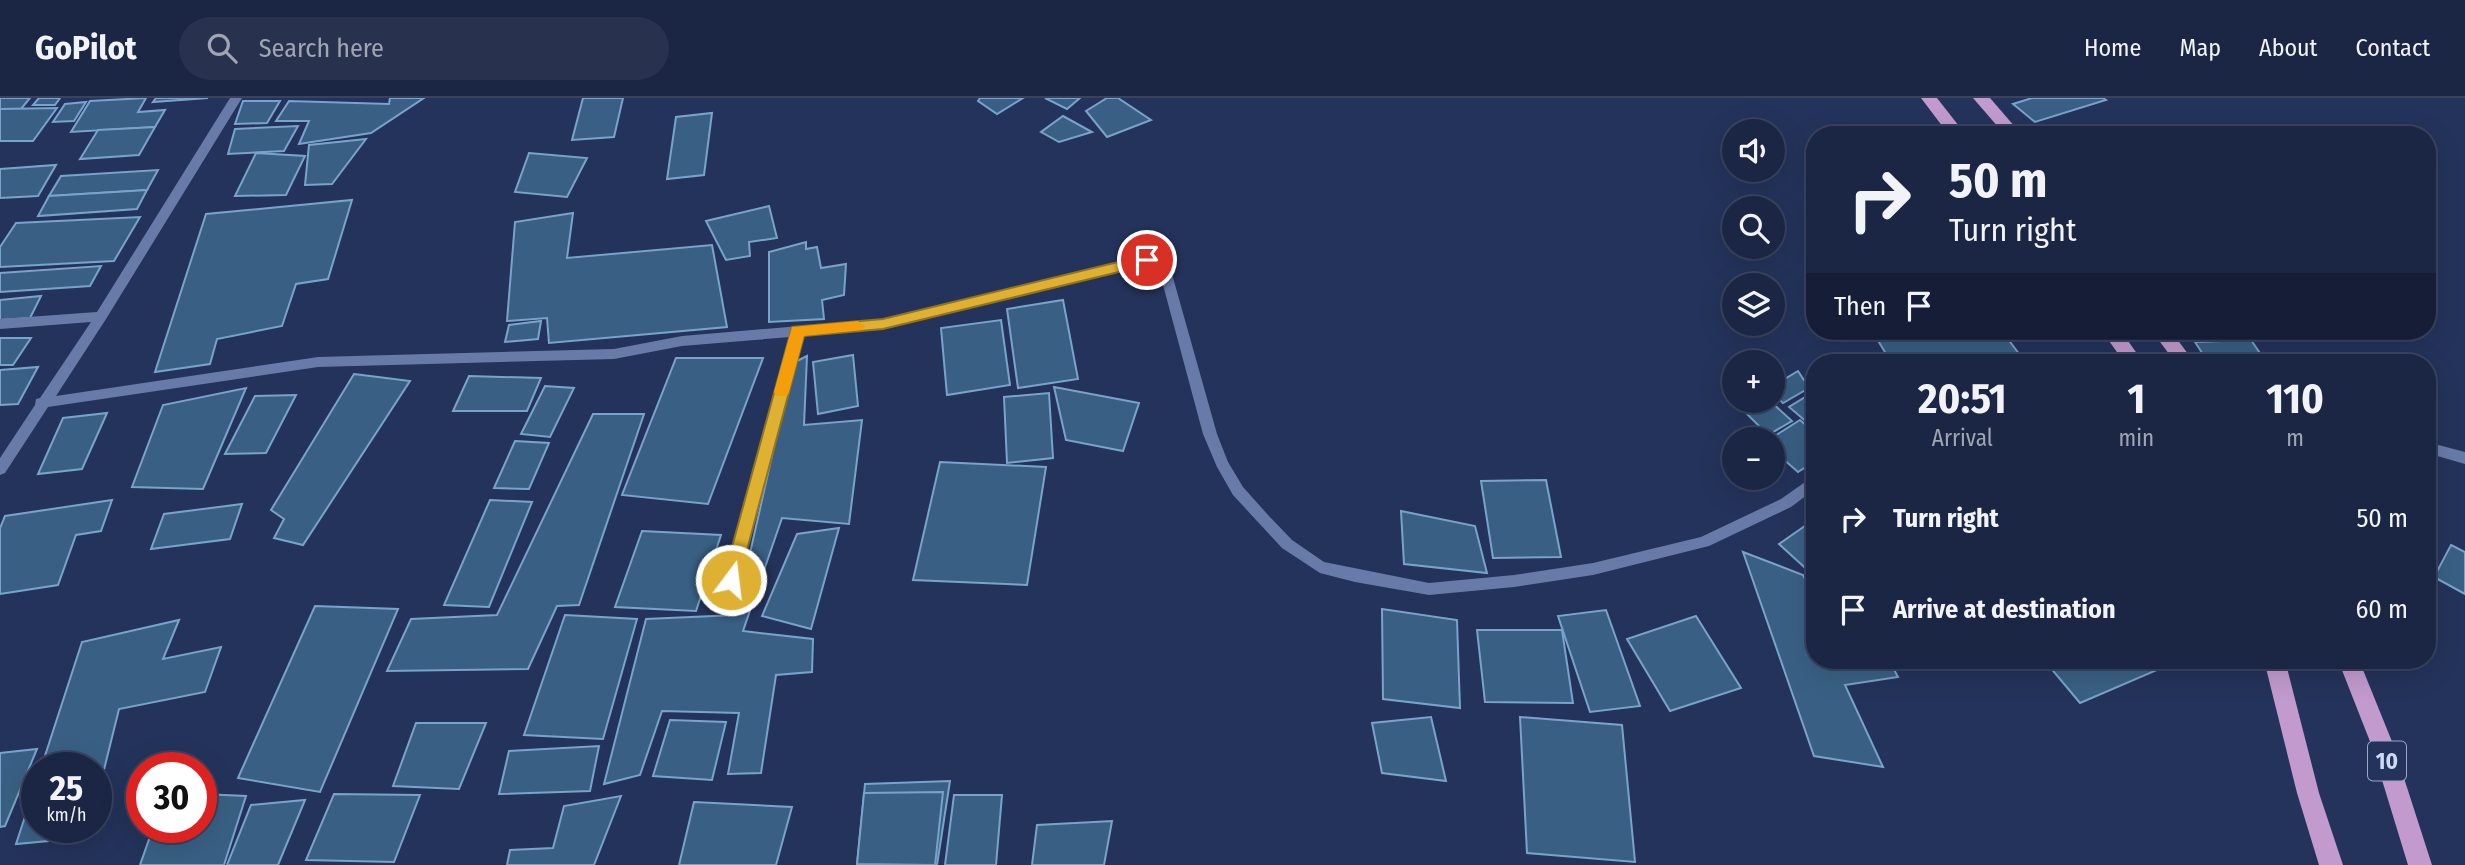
<!DOCTYPE html>
<html lang="en">
<head>
<meta charset="utf-8">
<style>
	:root { --surface:#1b2644; --page:#28324f; --text:#f1f3f6; --muted:#a0a5b2; --line:#39435d }
	body { margin:0; font-family:"Fira Sans Condensed",sans-serif; background:var(--page); color:var(--text); height:100vh; display:flex; flex-direction:column; font-size:26px; white-space:nowrap }
	* { box-sizing:border-box; margin:0 }
	p { font-size:23px; color:var(--muted) }
	.icon { flex:none; width:38px; height:38px; fill:none; stroke:currentColor; stroke-width:2; stroke-linecap:round; stroke-linejoin:round }
	.map { position:relative; flex:1; overflow:hidden }
	.sheet { position:absolute; left:1806px; top:256px; width:630px; height:315px; display:flex; flex-direction:column; background:var(--surface); border-radius:28px; box-shadow:0 7px 28px #0002,0 0 0 2px var(--line) }
	.sheet>* { flex:none }
	.top-card { position:absolute; left:1806px; top:28px; width:630px; height:214px; border-radius:28px; box-shadow:0 7px 28px #0002,0 0 0 2px var(--line); background:#1b2644; color:var(--text); overflow:hidden }
	.fabs { position:absolute; left:1722px; top:21px; display:grid; gap:14px }
	.fabs a { display:grid; place-items:center; width:63px; height:63px; border-radius:50%; background:var(--surface); box-shadow:0 7px 28px #0002,0 0 0 2px var(--line); font-size:35px }
	.speed { position:absolute; left:21px; top:654px; display:flex; gap:14px; font-size:35px; font-weight:700; text-align:center }
	.speed>* { display:grid; place-content:center; width:91px; height:91px; border-radius:50%; background:var(--surface); box-shadow:0 7px 28px #0002,0 0 0 2px var(--line); line-height:1 }
	.speed small { font-size:18px; font-weight:400 }
	.speed .limit { border:10px solid #d22; background:#fff; color:#111 }
	.pin { position:absolute; display:grid; place-items:center; width:60px; height:60px; color:#fff; margin:-30px; border:4px solid #fff; border-radius:50%; box-shadow:0 2px 7px #0007 }
	.me { position:absolute; width:77px; margin:-38px; rotate:15deg; stroke-linejoin:round; filter:drop-shadow(0 0 5px #0008) }
	.turn { display:flex; align-items:center; gap:24px; height:147px; padding:0 28px; font-size:32px }
	.turn .icon { width:91px; height:91px; stroke-width:2.5 }
	.turn b { display:block; font-size:49px; line-height:60px }
	.then { display:flex; align-items:center; height:66px; padding:0 28px; background:#0003; gap:14px; font-size:26px }
	.eta { display:flex; justify-content:space-evenly; align-items:center; height:119px; text-align:center }
	.eta b { font-size:42px; font-weight:700; line-height:49px }
	ul { padding:0; list-style:none }
	li { display:flex; align-items:center; gap:21px; height:91px; padding:0 28px }
	li div { flex:1 }
	li b { display:block; font-size:26px }
	li em { font-style:normal }
	header { display:flex; align-items:center; gap:42px; box-sizing:border-box; height:98px; padding:0 35px; background:var(--surface); border-bottom:2px solid var(--line) }
	header strong { font-size:33px }
	nav { display:flex; gap:38px; margin-inline-start:auto; font-size:24px }
	.search { width:490px; height:63px; background:var(--page); display:flex; align-items:center; gap:18px; box-sizing:border-box; padding:0 24px; border-radius:38px; color:var(--muted); font-size:26px }
	.map>svg:first-child { display:block }
	.building { fill:#396084; stroke:#79a3ca; stroke-width:2 }
	.lines { fill:none; stroke-linecap:round; stroke-linejoin:round }
	.minor { fill:#687ba8; fill-rule:evenodd }
	.trunk { fill:#c29acd; fill-rule:evenodd }
	.route { fill:#dfb133; stroke:#917321; stroke-width:2 }
	.slow { fill:#f59e0b }
	.labels { text-anchor:middle; dominant-baseline:central; stroke-width:7; stroke-linejoin:round; paint-order:stroke }
	.shield { fill:#24335b; stroke:#9ba7c5; stroke-width:2 }
	.shield-label { font-size:23px; font-weight:bold; fill:#ced9f2 }
</style>
</head>
<body>
<header>
<strong>GoPilot</strong>
<div class="search"><svg class="icon" aria-label="search" viewBox="0 0 24 24"><circle cx="10" cy="10" r="6"/><path d="M15 15l6 6"/></svg>Search here</div>
<nav><a>Home</a><a>Map</a><a>About</a><a>Contact</a></nav>
</header>
<div class="map">
<svg width="2465" height="767" viewBox="0 0 2465 767">
	<rect width="100%" height="100%" fill="#24335b"/>
	<g class="building">
		<path d="M0,0h30l-9,11h-21z"/>
		<path d="M39,0h21l-5,7h-22z"/>
		<path d="M146,0l-8,14 27,-2 -10,17 -84,5 19,-31z"/>
		<path d="M156,0h52l-55,4z"/>
		<path d="M390,0h34l-53,35 -72,11 10,-23h-33l13,-20 100,3z"/>
		<path d="M583,0h40l-9,39 -42,3z"/>
		<path d="M980,0h43l-26,16 -19,-13z"/>
		<path d="M1045,0h35l-13,11z"/>
		<path d="M1107,0h11l33,22 -44,17 -21,-26z"/>
		<path d="M2032,0h71l3,2 -71,22 -22,-18z"/>
		<path d="M243,3h37l-13,22 -32,1z"/>
		<path d="M86,4l-12,19 -21,1 12,-18z"/>
		<path d="M57,10l-24,33h-33v-32z"/>
		<path d="M712,15l-8,62 -37,4 9,-62z"/>
		<path d="M1063,18l29,16 -33,10 -18,-10z"/>
		<path d="M298,28l-14,25 -56,3 7,-25z"/>
		<path d="M155,29l-16,28 -59,4 18,-29z"/>
		<path d="M366,41l-34,45 -27,1 4,-40z"/>
		<path d="M256,55l49,3 -19,39 -51,1z"/>
		<path d="M529,55l58,5 -20,39 -52,-5z"/>
		<path d="M56,67l-18,31 -38,2v-29z"/>
		<path d="M158,72l-11,20 -98,6 12,-20z"/>
		<path d="M147,92l-10,19 -99,7 11,-20z"/>
		<path d="M352,102l-24,79 -32,5 -14,42 -65,13 -7,25 -55,8 51,-158z"/>
		<path d="M769,108l8,32 -28,4 1,14 -24,4 -20,-39z"/>
		<path d="M573,115l-6,45 145,-13 15,82 -178,16 -2,-25 -40,3 8,-99z"/>
		<path d="M140,119l-26,44 -114,6v-20l16,-24z"/>
		<path d="M806,144v7l11,-2 4,21 25,-4 -2,31 -22,5 2,19 -55,3v-70z"/>
		<path d="M101,168l-11,20 -90,6v-19z"/>
		<path d="M41,198l-11,22 -30,2v-20z"/>
		<path d="M1063,202l15,79 -60,9 -11,-79z"/>
		<path d="M1001,222l9,65 -63,10 -6,-67z"/>
		<path d="M541,223l-3,18 -33,3 4,-17z"/>
		<path d="M1930,233h72l23,31h-134l-14,-23z"/>
		<path d="M0,240h31l-18,27h-13z"/>
		<path d="M2251,242l15,22h-58l-13,-20z"/>
		<path d="M853,257l5,51 -40,8 -5,-52z"/>
		<path d="M807,258l-3,69 58,-5 -13,104 -67,-6 -39,113 70,8 -1,33 -36,3 -15,98 -33,1 11,-61 -77,-2 -22,64 -36,9 42,-165 90,-4 57,-252z"/>
		<path d="M676,260h87l-55,146 -86,-9z"/>
		<path d="M38,269l-20,37 -18,1v-35z"/>
		<path d="M1798,273l11,17 -26,15 -10,-9v-8z"/>
		<path d="M354,276l56,7 -107,164 -29,-7 10,-19 -13,-9z"/>
		<path d="M469,278l72,2 -14,33h-74z"/>
		<path d="M545,288l29,2 -24,49 -29,-3z"/>
		<path d="M1054,289l85,16 -16,48 -57,-11z"/>
		<path d="M246,290l-43,101 -71,-2 31,-82z"/>
		<path d="M1815,293v38l-26,-22z"/>
		<path d="M1049,295l4,65 -46,5 -3,-66z"/>
		<path d="M296,297l-30,58 -41,1 30,-58z"/>
		<path d="M1743,303h27l22,20 -24,14 -31,-31z"/>
		<path d="M107,315l-25,56 -44,5 25,-56z"/>
		<path d="M593,316h51l-65,191 -22,1 -29,63 -141,2 24,-52 86,-4z"/>
		<path d="M1800,322l15,13v28l-17,11 -25,-22v-11h-3z"/>
		<path d="M515,343l34,2 -20,46 -35,-1z"/>
		<path d="M940,364l106,5 -19,118 -114,-5z"/>
		<path d="M1546,382l15,77 -68,1 -12,-77z"/>
		<path d="M112,402l-11,31 -25,4 -18,50 -58,9v-66l5,-12z"/>
		<path d="M490,402l42,2 -43,105 -45,-2z"/>
		<path d="M242,406l-12,35 -79,10 13,-35z"/>
		<path d="M1401,413l74,15 12,47 -83,-9z"/>
		<path d="M1815,421v58l-36,-33z"/>
		<path d="M839,430l-28,101 -49,-13 35,-82z"/>
		<path d="M642,433l79,4 -25,76 -81,-4z"/>
		<path d="M2451,447l14,7v42l-31,-17z"/>
		<path d="M1743,454l60,23 12,25v60h74l9,17 -53,8 38,82 -69,-11z"/>
		<path d="M315,508l83,3 -78,183 -82,-14z"/>
		<path d="M1382,511l75,11 3,88 -77,-9z"/>
		<path d="M1606,512l34,96 -50,6 -32,-96z"/>
		<path d="M565,517l72,4 -34,120 -79,-4z"/>
		<path d="M1696,518l45,72 -71,23 -43,-72z"/>
		<path d="M179,522l-16,39 58,-12 -16,45 -86,17 -21,85 -2,-26h-55l41,-126z"/>
		<path d="M1477,532h85l11,73 -88,-1z"/>
		<path d="M2044,562h103l10,10 -77,33z"/>
		<path d="M1431,619l15,64 -64,-8 -10,-50z"/>
		<path d="M1520,619l102,8 13,137 -108,-9z"/>
		<path d="M670,622l56,2 -14,58 -59,-4z"/>
		<path d="M416,625h70l-27,66 -66,-3z"/>
		<path d="M599,648l-9,45 -91,3 10,-43z"/>
		<path d="M37,651l-32,77 -5,1v-74z"/>
		<path d="M37,682v48h21l1,12 -43,4z"/>
		<path d="M950,683l-13,84h-80l8,-81z"/>
		<path d="M943,694l-8,73 -78,-1 7,-71z"/>
		<path d="M201,696l45,2 -22,69h-84l13,-37h48z"/>
		<path d="M334,696l86,1 -26,67 -88,-2z"/>
		<path d="M954,697h48l-6,70h-51z"/>
		<path d="M621,698l-27,69h-87l3,-15 43,-2 11,-42z"/>
		<path d="M305,702l-27,65h-51l24,-60z"/>
		<path d="M694,704l98,5 -16,58h-97z"/>
		<path d="M1112,723l-8,44h-72l5,-40z"/>
	</g>
	<g class="lines">
		<g class="minor">
			<path d="M230,0h12l-136,221 -50,77 262,-39 296,-8 68,-13 201,-17 264,-63 21,8 2,3 47,167 11,28 15,25 25,28 24,25 32,22 105,21 85,-8 79,-12 108,-26 80,-38 34,-24v14l-24,18 -82,39 -116,29 -79,12 -85,8 -74,-13 -35,-9 -38,-25 -49,-53 -16,-28 -14,-33 -44,-164 -13,-5 -263,64 -80,7 -65,244 -2,4 -5,2 -5,-2 -2,-4 66,-243 -108,9 -68,13 -296,8 -270,40 -43,66 -5,2v-17l35,-53 1,-6 4,-1 51,-76 -91,7v-10l97,-7z"/>
			<path d="M2427,344l38,10v12l-38,-11z"/>
		</g>
		<g class="trunk">
			<path d="M1921,0h16l29,37h-17z"/>
			<path d="M1973,0h17l32,37h-17z"/>
			<path d="M2102,233h19l22,31h-19z"/>
			<path d="M2152,233h19l23,31h-19z"/>
			<path d="M2264,562h21l34,133 24,72h-24l-22,-72z"/>
			<path d="M2338,562h21l34,84 39,121h-24l-37,-121z"/>
		</g>
	</g>
	<path class="route" d="M1147,157l5,2v7l-269,65 -79,7 -65,244 -2,5h-12l-2,-5 69,-253 91,-8z"/>
	<path class="slow" d="M858,223l7,5 -2,4 -59,6 -15,56 -2,4h-11l-2,-4 18,-65z"/>
	<g class="labels">
		<rect class="shield" x="2368" y="643.5" width="38" height="39" rx="5"/>
		<g class="shield-label">
			<text x="2387" y="663">10</text>
		</g>
	</g>
</svg>
<div class="fabs">
<a><svg class="icon" aria-label="sound" viewBox="0 0 24 24"><path d="M4 9h4l5-4v14l-5-4H4zM17 9q2 3 0 6"/></svg></a>
<a><svg class="icon" aria-label="search" viewBox="0 0 24 24"><circle cx="10" cy="10" r="6"/><path d="M15 15l6 6"/></svg></a>
<a><svg class="icon" aria-label="layers" viewBox="0 0 24 24"><path d="M12 4l9 5-9 5-9-5zM3 14l9 5 9-5"/></svg></a>
<a>+</a>
<a>−</a>
</div>
<div class="speed"><div>25<small>km/h</small></div><div class="limit">30</div></div>
<div class="pin" style="left:1147px;top:162px;background:#d93025"><svg class="icon" aria-label="arrive" viewBox="0 0 24 24"><path d="M6 21V4h12l-3 4 3 4H6"/></svg></div>
<svg class="me" style="left:731px;top:482px" viewBox="-20 -20 40 40"><circle r="17" fill="#dfb133" stroke="#fff" stroke-width="3"/><path d="M0-11L8 9 0 5-8 9z" fill="#fff"/></svg>
<div class="top-card">
<div class="turn"><svg class="icon" aria-label="right" viewBox="0 0 24 24"><path d="M7 20v-9h11M14 6l5 5-5 5"/></svg><div><b>50 m</b>Turn right</div></div>
<div class="then">Then<svg class="icon" aria-label="arrive" viewBox="0 0 24 24"><path d="M6 21V4h12l-3 4 3 4H6"/></svg></div>
</div>
<section class="sheet">
<div class="eta">
<div><b>20:51</b><p>Arrival</p></div>
<div><b>1</b><p>min</p></div>
<div><b>110</b><p>m</p></div>
</div>
<ul>
<li><svg class="icon" aria-label="right" viewBox="0 0 24 24"><path d="M7 20v-9h11M14 6l5 5-5 5"/></svg><div><b>Turn right</b></div><em>50 m</em></li>
<li><svg class="icon" aria-label="arrive" viewBox="0 0 24 24"><path d="M6 21V4h12l-3 4 3 4H6"/></svg><div><b>Arrive at destination</b></div><em>60 m</em></li>
</ul>
</section>
</div>
</body>
</html>
